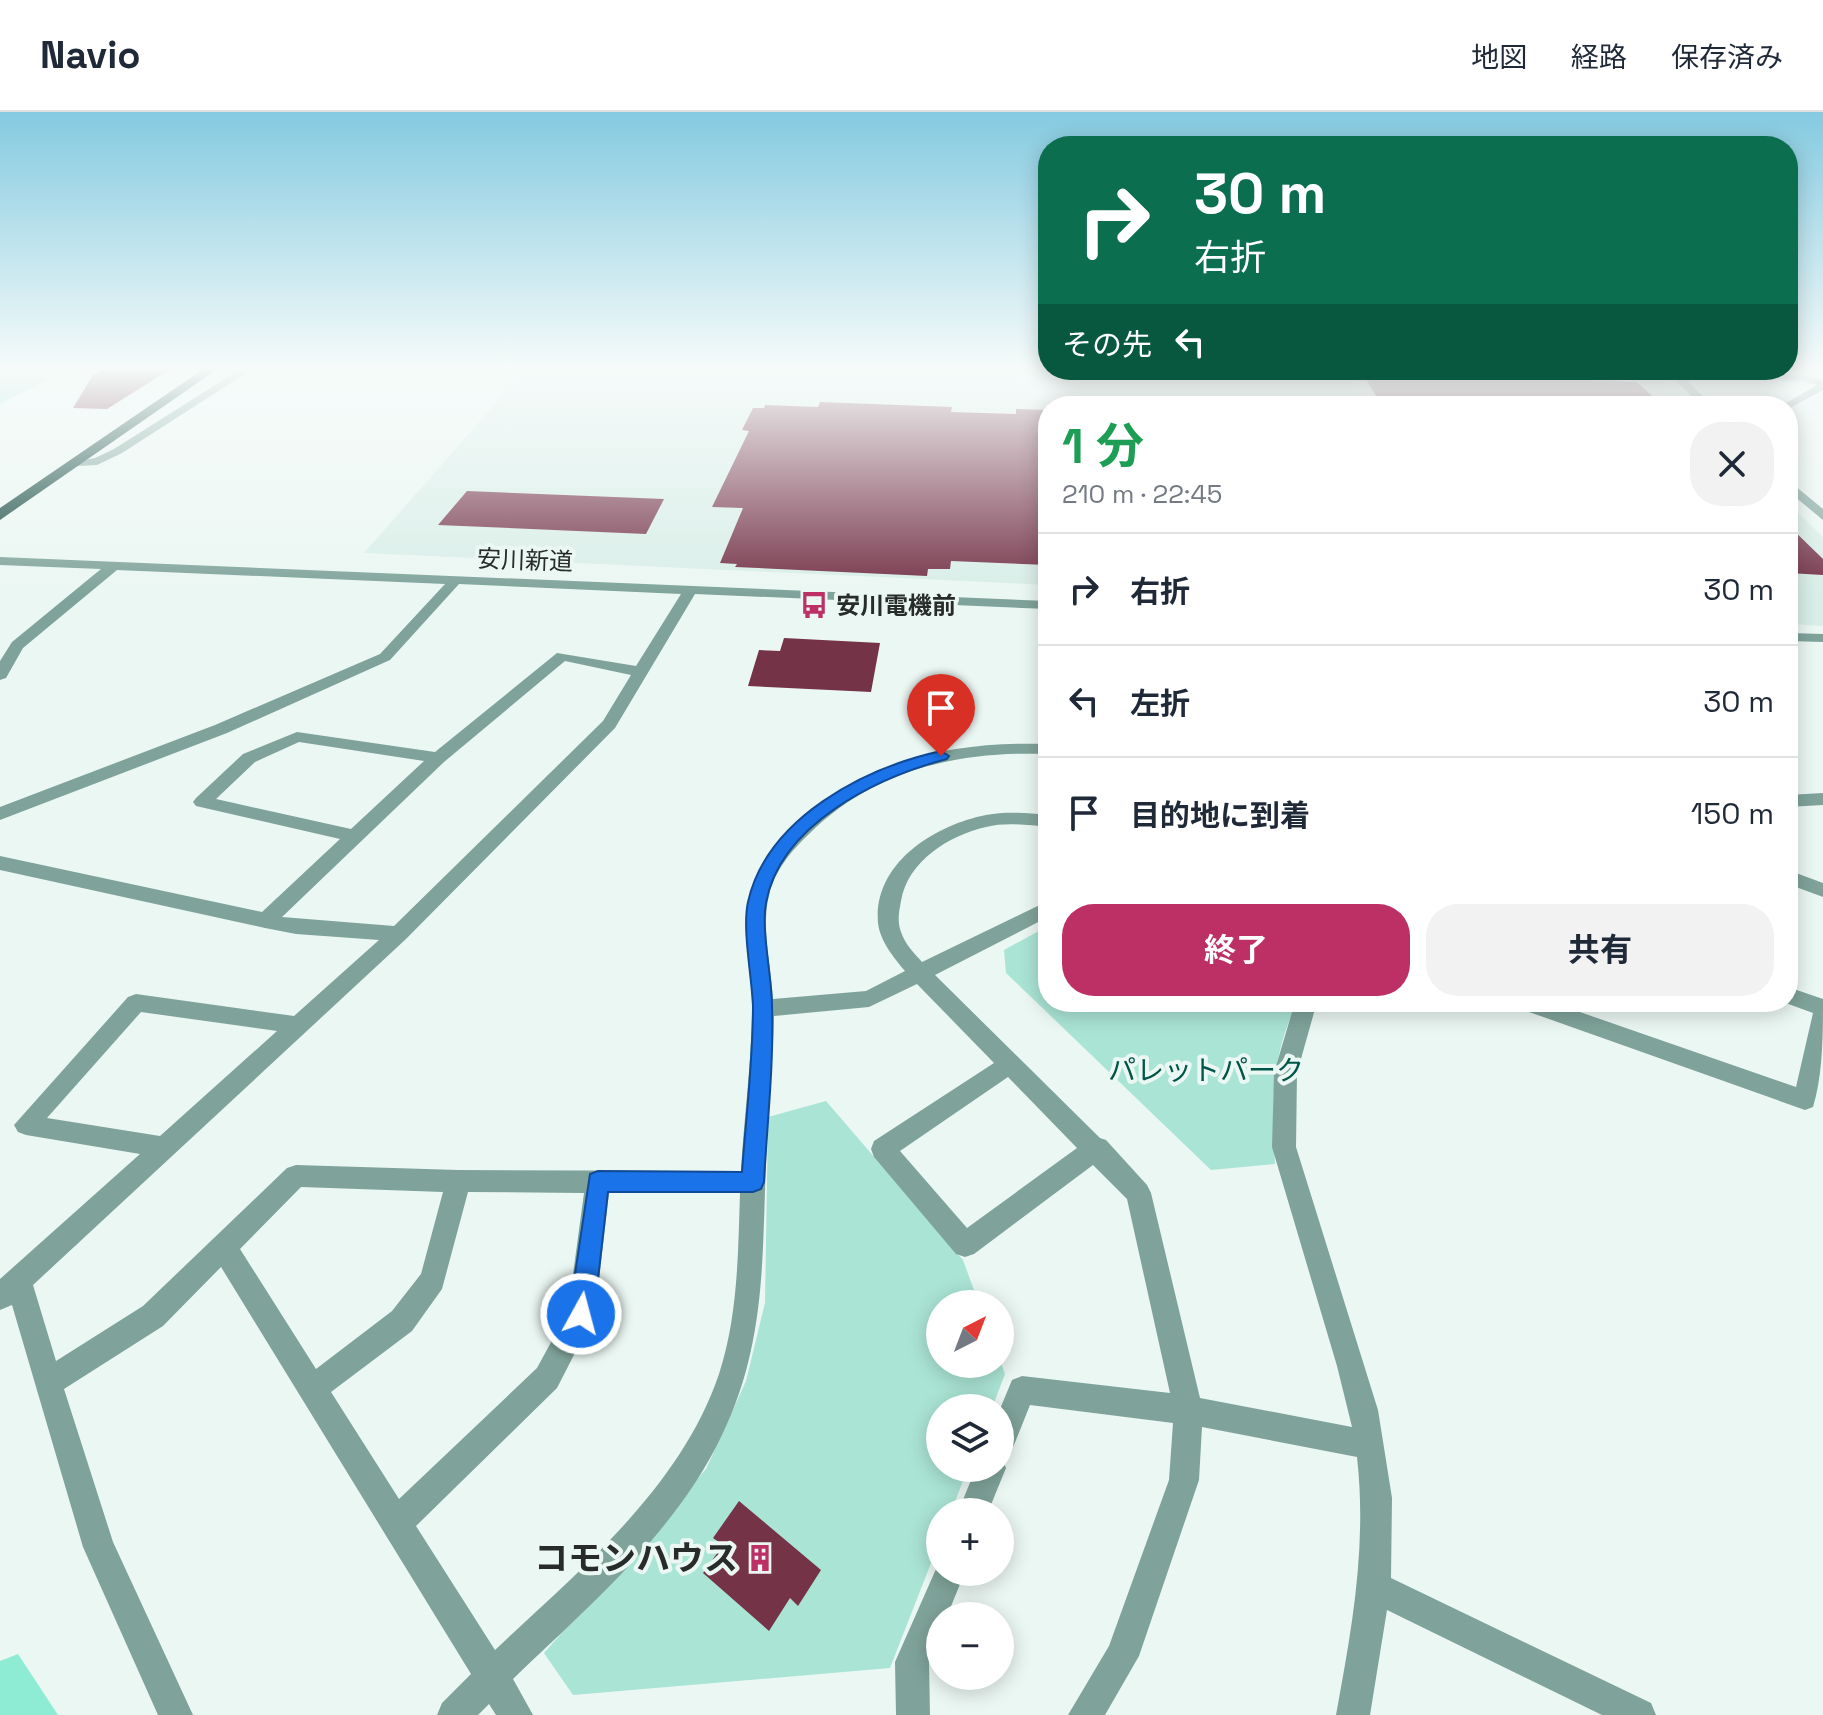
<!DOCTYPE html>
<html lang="ja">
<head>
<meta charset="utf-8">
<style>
	:root { --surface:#fff; --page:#f2f2f3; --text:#1f2937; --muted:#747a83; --line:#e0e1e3; --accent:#bc3066 }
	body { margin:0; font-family:"Space Grotesk","Noto Sans JP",sans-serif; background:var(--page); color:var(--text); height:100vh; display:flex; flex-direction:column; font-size:30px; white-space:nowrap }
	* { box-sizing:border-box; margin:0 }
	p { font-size:26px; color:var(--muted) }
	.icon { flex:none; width:44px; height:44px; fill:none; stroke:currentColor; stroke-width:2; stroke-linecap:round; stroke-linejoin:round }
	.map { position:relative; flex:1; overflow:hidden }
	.sheet { position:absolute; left:1038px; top:284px; width:760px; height:616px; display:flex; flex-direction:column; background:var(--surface); border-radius:32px; box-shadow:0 4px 20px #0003 }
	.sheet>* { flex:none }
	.banner { position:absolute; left:1038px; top:24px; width:760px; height:244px; border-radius:32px; box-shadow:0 4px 20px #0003; background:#0b6e4f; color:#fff; overflow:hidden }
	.needle { width:52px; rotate:42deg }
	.controls { position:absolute; left:926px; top:1178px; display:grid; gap:16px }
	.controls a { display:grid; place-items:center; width:88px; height:88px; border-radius:50%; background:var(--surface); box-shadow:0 4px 20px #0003; font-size:40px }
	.pin { position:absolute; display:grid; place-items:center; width:68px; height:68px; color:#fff; margin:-82px -34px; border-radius:50% 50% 50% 0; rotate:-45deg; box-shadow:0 0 8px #0007 }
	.pin .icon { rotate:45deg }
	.me { position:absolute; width:88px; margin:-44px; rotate:7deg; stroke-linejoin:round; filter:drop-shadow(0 0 6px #0008) }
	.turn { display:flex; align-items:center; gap:28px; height:168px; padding:0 24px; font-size:36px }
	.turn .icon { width:104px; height:104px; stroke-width:2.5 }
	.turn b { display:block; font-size:56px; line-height:68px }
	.then { display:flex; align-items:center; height:76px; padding:0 24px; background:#0003; gap:16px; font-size:30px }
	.round { display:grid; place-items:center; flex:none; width:84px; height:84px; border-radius:32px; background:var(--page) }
	.headline { display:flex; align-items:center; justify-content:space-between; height:136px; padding:0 24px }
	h1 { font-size:48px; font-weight:700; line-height:60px; color:#1e9e55 }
	.button { display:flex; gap:16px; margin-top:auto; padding:16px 24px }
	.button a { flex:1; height:92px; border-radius:32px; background:var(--accent); color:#fff; font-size:32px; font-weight:700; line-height:92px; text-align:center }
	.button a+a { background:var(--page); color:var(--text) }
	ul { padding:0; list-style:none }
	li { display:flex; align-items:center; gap:24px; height:112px; padding:0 24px; border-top:2px solid var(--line) }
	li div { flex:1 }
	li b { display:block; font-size:30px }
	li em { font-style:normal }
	header { display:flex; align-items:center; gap:48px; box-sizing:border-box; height:112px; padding:0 40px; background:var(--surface); border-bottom:2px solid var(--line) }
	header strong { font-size:38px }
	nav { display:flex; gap:44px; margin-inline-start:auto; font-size:28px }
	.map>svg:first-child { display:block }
	.built { fill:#d9eee8 }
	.green { fill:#aae4d4 }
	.water { fill:#8eecd5 }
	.building { fill:#753348 }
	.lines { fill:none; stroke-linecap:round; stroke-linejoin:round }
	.minor { fill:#7fa39a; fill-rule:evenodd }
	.highway { fill:#0e4339; fill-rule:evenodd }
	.route { fill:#1a73e8; stroke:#114b97; stroke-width:2 }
	.labels { text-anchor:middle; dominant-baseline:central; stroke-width:8; stroke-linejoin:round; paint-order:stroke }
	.far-street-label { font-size:24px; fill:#272c2a; stroke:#ebf7f3 }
	.far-poi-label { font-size:24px; font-weight:bold; fill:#272c2a; stroke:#ebf7f3; text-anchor:start }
	.park-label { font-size:28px; fill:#005547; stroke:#ebf7f3 }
	.near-poi-label { font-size:34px; font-weight:bold; fill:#272c2a; stroke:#ebf7f3; text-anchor:end }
</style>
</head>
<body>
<header>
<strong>Navio</strong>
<nav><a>地図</a><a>経路</a><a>保存済み</a></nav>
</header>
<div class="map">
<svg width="1823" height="1603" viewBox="0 0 1823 1603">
	<rect width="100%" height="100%" fill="#ebf7f3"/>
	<g class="built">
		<path d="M525,258h826l20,36h-323v179l-684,-32z"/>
		<path d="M1358,258h111l190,7 6,2 27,27h-313z"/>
		<path d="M1788,391l35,34v89l-35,-2z"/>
	</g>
	<g class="green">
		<path d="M0,258h66l-66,34z"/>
		<path d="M1048,814v76h249c-27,59 -25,100 -22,162l-64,6 -205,-197 -2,-23z"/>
		<path d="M826,989l137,159 16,44h-39v60h60v-4l5,14 -13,34h-52v60h28l-17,44h-11v28l-50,128 -317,27 -29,-42 162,-184 40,-88 19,-78 3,-186z"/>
	</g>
	<path class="water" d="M18,1542l40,61h-58v-54z"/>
	<g class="building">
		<path d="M102,258h67l-62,39 -34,-1 20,-33z"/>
		<path d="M1362,260l275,10 26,24h-281z"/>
		<path d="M820,290l132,5 -1,5 65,2v-5l32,1v155l-97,-4 -1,8h-22l-1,7 -192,-9 2,-3 -17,-1 23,-55 -31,-1 37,-76 -7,-1 11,-22h11l1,-3 53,2z"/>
		<path d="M467,379l197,8 -18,35 -208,-9z"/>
		<path d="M1788,413l35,34v16l-35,-2z"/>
		<path d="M784,526l96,5 -9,49 -123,-6 11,-36 21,1z"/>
		<path d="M739,1389l82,69 -23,36 -8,-8 -21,33 -66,-58 20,-28 -10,-7z"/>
	</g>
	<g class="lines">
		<g class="minor">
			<path d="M239,258h12l-129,83 -25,12 -19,1 -6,-4 23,-4 19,-9z"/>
			<path d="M1577,258l225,5 21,5v10l-35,19v-3h-7l36,-21 -15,-4 -119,-4 30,29h-11l-31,-30 -89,-3z"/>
			<path d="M1788,368l35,29v11l-35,-29z"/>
			<path d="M0,445l1048,44v8l-353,-15 -80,134 -209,211 -373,346 23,76 87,-55 144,-138 9,-3 162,5 283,1c3,-55 11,-110 11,-165 0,-36 -12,-74 -3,-109 6,-27 26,-52 45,-71 70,-67 161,-85 254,-82v10c-90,-3 -174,15 -240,81 -17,16 -34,37 -39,60 -8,34 2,70 4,104l93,-8 39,-20c-11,-13 -25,-30 -27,-48 -5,-60 57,-98 108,-108 21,-4 42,-2 62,0v12c-21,-2 -42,-5 -62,0 -38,9 -78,34 -85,74 -2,11 -4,20 0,31 4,12 13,21 21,30l126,-61v16l-113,58 165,163 6,2 41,45 4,8 49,205 152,29 -15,-61 -65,-219 2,-74 21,-71h22l-20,71 -1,74 82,263 14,88 -1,80 260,125 5,12h-54l-215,-105 -17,105h-34c16,-87 31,-169 21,-258l-155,-30 -3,53 -60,176 -34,59h-37l41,-69 60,-166 4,-57 -143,-18 -20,50 -8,4 4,9 -18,44h-30l18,-44h24v-59l12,-29 10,-4 148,17 -43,-194 -34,-34 -119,89 -9,3 -9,-3 -82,-97 -3,-8 3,-8 120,-78 -77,-79 -48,23 -95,9c-1,48 -6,97 -8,146 -4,97 0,182 -44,273 -46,97 -133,171 -209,244l20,36h-37l-7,-11 -11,11h-41l5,-12 29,-29 -250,-407 -58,59 -99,63 49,153 80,173h-35l-75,-168 -71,-242 -12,5v-31l140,-125 -114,-19 -8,-3 -4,-7 114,-128 8,-3 158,22 85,-76 -83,-6 -31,-6 -265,-58v-14l262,56 78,-73 -144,-33 -3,-4 3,-4 47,-44 54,-22 138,20 122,-99 79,13 45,-72 -222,-10 -69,76 -163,73 -227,87v-13l215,-82 165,-71 65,-70 -328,-14 -94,78 -17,30 -6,2v-19l12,-19 89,-73 -101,-4zM565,549l66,14 -28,46 -209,205 -112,-9 162,-155zM299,630l125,19 -73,68 -135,-30 39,-37zM141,900l136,19 -117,105 -113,-18zM1008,965l69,71 -110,80 -67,-77zM301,1075l142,5 -22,82 -29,37 -76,58 -76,-120zM468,1080l116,1 -16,118 -31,57 -138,131 -68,-107 81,-61 30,-42zM609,1081h131c-2,61 -2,123 -21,181 -38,113 -140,197 -224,276l-79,-124 141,-138 38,-74z"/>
			<path d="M1788,521l35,1v8l-35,-1z"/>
			<path d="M1823,681v12l-35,2v-12z"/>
			<path d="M1788,758l35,13v14l-35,-13z"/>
			<path d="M1788,875l35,12c0,35 0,76 -10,108l-8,3 -287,-102 -3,-6h36l245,85 17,-74 -30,-11h5z"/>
			<path d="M940,1448v12h25l-18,44h-7v18l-11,28 1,53h-34l-1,-53z"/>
		</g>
		<path class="highway" d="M202,258h14l-216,150v-12z"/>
	</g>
	<linearGradient id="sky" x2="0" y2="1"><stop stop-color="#84cae0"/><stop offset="0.53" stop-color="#f6fbfa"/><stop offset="1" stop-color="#f6fbfa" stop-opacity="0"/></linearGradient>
	<rect width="1823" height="483" fill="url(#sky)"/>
	<path class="route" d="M941,639l8,5 -2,3c-69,18 -167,65 -181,144 -5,27 6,74 6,103 2,58 -5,118 -8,176l-3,7 -8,3h-145l-14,122 -4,9 -9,3 -9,-3 -3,-9 21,-140 8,-3 144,1c4,-55 11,-111 11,-166 -1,-28 -11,-78 -5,-104 19,-84 116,-134 193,-151z"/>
	<defs>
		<g id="bus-bare" transform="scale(2.16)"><path d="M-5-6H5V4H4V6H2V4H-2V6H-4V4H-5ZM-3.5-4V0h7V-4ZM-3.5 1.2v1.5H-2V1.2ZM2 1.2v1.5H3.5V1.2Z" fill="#bc3066" stroke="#ebf7f3" stroke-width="2.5" paint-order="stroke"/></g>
		<g id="building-bare" transform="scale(2.16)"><path d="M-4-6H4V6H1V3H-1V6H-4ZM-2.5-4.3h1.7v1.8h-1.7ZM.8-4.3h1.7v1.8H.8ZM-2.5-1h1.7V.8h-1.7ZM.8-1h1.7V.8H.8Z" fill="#bc3066" stroke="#ebf7f3" stroke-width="2.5" paint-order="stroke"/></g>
	</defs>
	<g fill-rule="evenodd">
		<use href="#bus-bare" x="814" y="493"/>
		<use href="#building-bare" x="760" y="1446"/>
	</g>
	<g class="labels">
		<g class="far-street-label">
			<text transform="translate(525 448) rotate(2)">安川新道</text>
		</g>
		<g class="far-poi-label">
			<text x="836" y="493">安川電機前</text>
		</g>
		<g class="park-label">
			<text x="1206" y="958">パレットパーク</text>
		</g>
		<g class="near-poi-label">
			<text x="738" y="1446">コモンハウス</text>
		</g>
	</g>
</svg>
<div class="controls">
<a><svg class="needle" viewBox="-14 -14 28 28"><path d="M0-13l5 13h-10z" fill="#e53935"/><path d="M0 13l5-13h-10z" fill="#747a83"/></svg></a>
<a><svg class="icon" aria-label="layers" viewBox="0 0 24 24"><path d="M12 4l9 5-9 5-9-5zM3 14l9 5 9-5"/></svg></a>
<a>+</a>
<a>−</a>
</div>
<div class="pin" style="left:941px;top:644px;background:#d93025"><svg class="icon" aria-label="arrive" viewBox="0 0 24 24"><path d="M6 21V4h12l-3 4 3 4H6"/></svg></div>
<svg class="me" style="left:581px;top:1202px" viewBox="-20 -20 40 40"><circle r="17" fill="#1a73e8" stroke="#fff" stroke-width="3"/><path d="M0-11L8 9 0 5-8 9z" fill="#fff"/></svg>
<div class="banner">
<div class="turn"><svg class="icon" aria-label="right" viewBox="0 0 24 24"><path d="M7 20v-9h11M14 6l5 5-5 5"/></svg><div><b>30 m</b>右折</div></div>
<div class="then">その先<svg class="icon" aria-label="left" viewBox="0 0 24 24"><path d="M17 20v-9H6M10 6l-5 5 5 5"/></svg></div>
</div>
<section class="sheet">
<div class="headline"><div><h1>1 分</h1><p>210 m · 22:45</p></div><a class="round"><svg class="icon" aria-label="close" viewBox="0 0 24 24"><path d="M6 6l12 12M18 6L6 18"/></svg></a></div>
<ul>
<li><svg class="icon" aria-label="right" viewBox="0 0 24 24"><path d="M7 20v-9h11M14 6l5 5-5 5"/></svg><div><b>右折</b></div><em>30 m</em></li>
<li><svg class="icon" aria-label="left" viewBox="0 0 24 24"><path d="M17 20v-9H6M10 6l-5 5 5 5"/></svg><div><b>左折</b></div><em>30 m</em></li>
<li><svg class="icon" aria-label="arrive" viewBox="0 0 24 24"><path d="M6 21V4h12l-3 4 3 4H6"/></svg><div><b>目的地に到着</b></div><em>150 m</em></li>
</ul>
<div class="button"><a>終了</a><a>共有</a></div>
</section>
</div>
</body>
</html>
